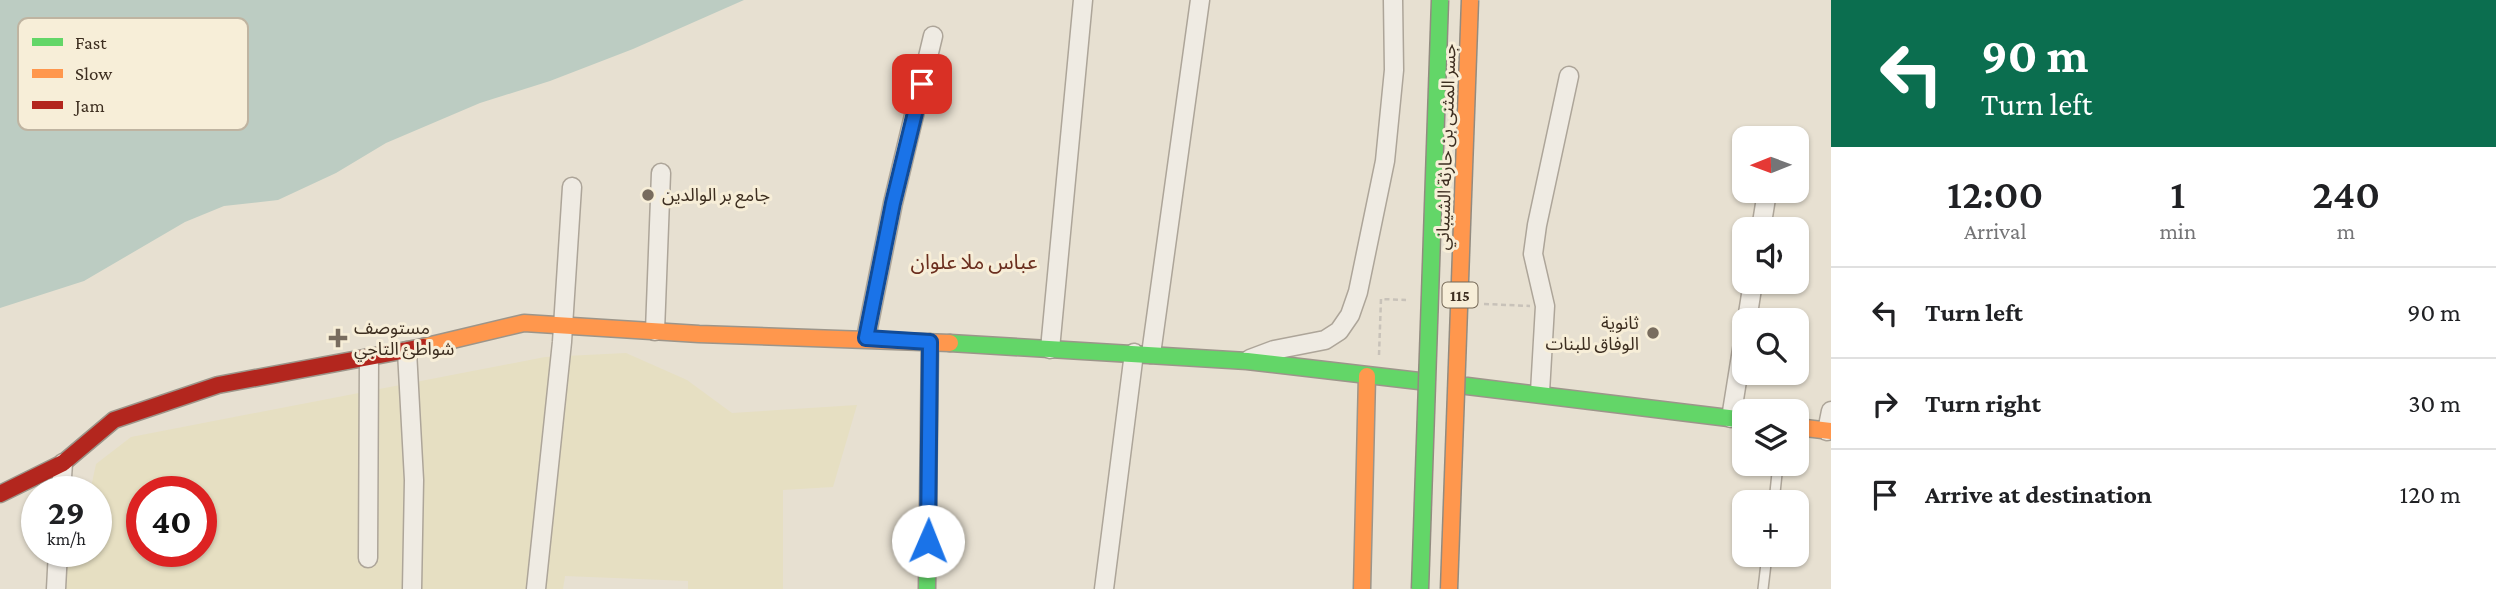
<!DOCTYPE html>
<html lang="en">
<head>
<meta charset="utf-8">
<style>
	:root { --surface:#fff; --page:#f6f6f6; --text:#202124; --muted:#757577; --line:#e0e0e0 }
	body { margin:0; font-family:"Crimson Pro","Noto Sans Arabic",serif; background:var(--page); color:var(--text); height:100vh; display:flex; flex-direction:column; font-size:26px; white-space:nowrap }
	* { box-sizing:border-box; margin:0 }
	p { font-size:23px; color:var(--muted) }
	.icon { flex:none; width:38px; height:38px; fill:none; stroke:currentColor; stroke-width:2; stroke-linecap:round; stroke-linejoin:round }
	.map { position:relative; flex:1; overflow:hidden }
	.panel { display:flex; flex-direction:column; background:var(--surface); width:665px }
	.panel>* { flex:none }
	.guide { background:#0b6e4f; color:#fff; overflow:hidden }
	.needle { width:46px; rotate:269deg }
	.controls { position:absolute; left:1732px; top:126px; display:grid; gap:14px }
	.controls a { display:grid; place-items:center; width:77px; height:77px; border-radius:14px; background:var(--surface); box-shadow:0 2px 5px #0004; font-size:35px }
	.speed { position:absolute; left:21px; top:476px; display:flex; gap:14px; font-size:35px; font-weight:700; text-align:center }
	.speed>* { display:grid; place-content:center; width:91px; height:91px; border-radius:50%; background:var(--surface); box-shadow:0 2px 5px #0004; line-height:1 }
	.speed small { font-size:18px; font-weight:400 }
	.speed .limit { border:10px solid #d22; background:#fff; color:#111 }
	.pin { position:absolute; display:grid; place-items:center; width:60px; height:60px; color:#fff; margin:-30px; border-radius:14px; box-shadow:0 4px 10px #0006 }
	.me { position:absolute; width:77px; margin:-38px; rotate:1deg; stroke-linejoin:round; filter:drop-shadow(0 0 5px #0008) }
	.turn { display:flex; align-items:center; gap:24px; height:147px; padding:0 35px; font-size:32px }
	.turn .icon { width:91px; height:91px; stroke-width:2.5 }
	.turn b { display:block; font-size:49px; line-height:60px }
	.eta { display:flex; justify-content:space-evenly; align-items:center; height:119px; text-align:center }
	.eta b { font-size:42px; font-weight:600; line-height:49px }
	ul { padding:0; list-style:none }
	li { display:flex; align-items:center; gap:21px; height:91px; padding:0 35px; border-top:2px solid var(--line) }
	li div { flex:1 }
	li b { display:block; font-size:26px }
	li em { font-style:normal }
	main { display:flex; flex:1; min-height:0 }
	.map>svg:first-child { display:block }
	.farmland { fill:#e6dfc2; fill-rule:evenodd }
	.water { fill:#bcccc2 }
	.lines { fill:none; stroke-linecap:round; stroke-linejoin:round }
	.lane-casing { stroke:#ada599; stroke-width:12 }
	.street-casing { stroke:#ada599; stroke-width:21 }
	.fast-casing { stroke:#9c958a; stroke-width:19 }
	.slow-casing { stroke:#9c958a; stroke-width:19 }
	.jam-casing { stroke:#9c958a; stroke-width:19 }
	.path { stroke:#c8c2b9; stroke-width:2.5; stroke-dasharray:5 3.5; stroke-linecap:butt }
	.lane { stroke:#efebe3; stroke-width:9 }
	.street { stroke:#efebe3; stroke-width:18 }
	.fast { stroke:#63d668; stroke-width:16 }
	.slow { stroke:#ff974d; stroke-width:16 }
	.jam { stroke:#b3261e; stroke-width:16 }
	.fast-bridge-casing { stroke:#928b80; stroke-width:19; stroke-linecap:butt }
	.slow-bridge-casing { stroke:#928b80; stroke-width:19; stroke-linecap:butt }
	.fast-bridge { stroke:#63d668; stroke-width:16 }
	.slow-bridge { stroke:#ff974d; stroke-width:16 }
	.route-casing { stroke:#114b97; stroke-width:18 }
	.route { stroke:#1a73e8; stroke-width:12 }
	.poi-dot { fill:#786c5e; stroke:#f7eed8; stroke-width:2.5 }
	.labels { text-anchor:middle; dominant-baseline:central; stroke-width:6; stroke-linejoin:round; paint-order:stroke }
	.shield { fill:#f7eed8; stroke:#756857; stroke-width:2 }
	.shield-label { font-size:16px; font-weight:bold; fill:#3d2e20 }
	.street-label { font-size:18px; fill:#3d2e20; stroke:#f7eed8 }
	.poi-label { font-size:18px; fill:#3d2e20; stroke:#f7eed8; text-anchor:start }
	.quarter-label { font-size:21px; fill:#6b2e1e; stroke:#f7eed8 }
	.key { fill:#f7eed8; stroke:#bfb4a1; stroke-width:2 }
	.key-label { font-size:19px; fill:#3d2e20 }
</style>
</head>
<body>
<main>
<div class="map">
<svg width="1831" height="589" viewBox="0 0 1831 589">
	<rect width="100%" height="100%" fill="#e7e0d1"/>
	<path class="farmland" d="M626,353l61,27 45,33 125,-8 -24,82 -50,3v99h-95v-8l-123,-5 -2,13h-516l22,-38h27v-59h-6l6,-28 35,-27 414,-80zM142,492h59v59h-59z"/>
	<path class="water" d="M0,0h744l-111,49 -83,32 -70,22 -94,40 -50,30 -58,27 -54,6 -39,16 -101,59 -84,27z"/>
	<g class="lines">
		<g class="lane-casing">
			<g id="lane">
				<path d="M1774,502l4,-38"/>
				<path d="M1763,589l4,-34"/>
			</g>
		</g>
		<g class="street-casing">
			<g id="street">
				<path d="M1761,229l5,-31"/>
				<path d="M1747,320l6,-38"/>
				<path d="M655,331l6,-158"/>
				<path d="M866,338l27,-135 40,-167"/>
				<path d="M1050,349l33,-349"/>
				<path d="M407,351l7,129 -2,109"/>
				<path d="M1151,354l49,-354"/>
				<path d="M1250,359l24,-9 51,-10 14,-9 11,-16 8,-23 27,-131 9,-91 -1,-70"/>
				<path d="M1540,392l5,-86 -12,-52 4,-29 32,-149"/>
				<path d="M1731,418l14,-87"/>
				<path d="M1827,431l4,-20"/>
				<path d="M61,492l2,-29"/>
				<path d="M368,558l1,-200"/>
				<path d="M56,589l2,-38"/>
				<path d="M536,589l26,-247 10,-155"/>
				<path d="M1104,589l30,-236"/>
			</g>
		</g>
		<g class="fast-casing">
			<g id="fast">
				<path d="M950,343l297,18 172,20"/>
				<path d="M1467,386l278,34"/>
				<path d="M927,589l3,-247"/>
			</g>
		</g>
		<g class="slow-casing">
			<g id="slow">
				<path d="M423,347l101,-24 175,11 251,9"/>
				<path d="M1797,427l34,4"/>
				<path d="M1362,589l5,-213"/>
			</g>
		</g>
		<g class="jam-casing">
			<path id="jam" d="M0,494l63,-31 51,-43 104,-35 205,-38"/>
		</g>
		<g class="path">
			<path d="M1484,304l46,2"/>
			<path d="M1379,355l2,-56 25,1"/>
		</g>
		<use href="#lane" class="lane"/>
		<use href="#street" class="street"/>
		<use href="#fast" class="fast"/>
		<use href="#slow" class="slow"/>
		<use href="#jam" class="jam"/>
		<g class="fast-bridge-casing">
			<path id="fast-bridge" d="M1420,589l20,-589"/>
		</g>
		<g class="slow-bridge-casing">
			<path id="slow-bridge" d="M1449,589l21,-589"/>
		</g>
		<use href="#fast-bridge" class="fast-bridge"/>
		<use href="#slow-bridge" class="slow-bridge"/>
	</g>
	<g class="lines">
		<g class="route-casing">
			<path id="route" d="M922,84l-29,119 -27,135 64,4 -2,199"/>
		</g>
		<use href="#route" class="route"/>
	</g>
	<g class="poi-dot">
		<circle cx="648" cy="195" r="7"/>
		<circle cx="1653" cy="333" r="7"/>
		<path d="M334.5 327.5h7v7h7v7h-7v7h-7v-7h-7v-7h7z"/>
	</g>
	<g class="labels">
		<rect class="shield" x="1442.5" y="282.5" width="35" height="25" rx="5"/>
		<g class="shield-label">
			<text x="1460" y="295">115</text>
		</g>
		<g class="street-label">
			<text transform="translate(1446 147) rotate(-88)">جسر المثنى بن حارثة الشيباني</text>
		</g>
		<g class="poi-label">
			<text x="662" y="195">جامع بر الوالدين</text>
			<text x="1639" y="323" text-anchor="end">ثانوية<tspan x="1639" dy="21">الوفاق للبنات</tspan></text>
			<text x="354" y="328">مستوصف<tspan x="354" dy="21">شواطئ التاجي</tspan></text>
		</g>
		<g class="quarter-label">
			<text x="974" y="262">عباس ملا علوان</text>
		</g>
	</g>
	<rect x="18" y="18" width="230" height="112" rx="10" class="key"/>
	<rect x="32" y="38" width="31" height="8" fill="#63d668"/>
	<rect x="32" y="69" width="31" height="9" fill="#ff974d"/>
	<rect x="32" y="101" width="31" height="8" fill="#b3261e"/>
	<g class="key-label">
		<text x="75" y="49">Fast</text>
		<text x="75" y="80">Slow</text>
		<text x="75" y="112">Jam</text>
	</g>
</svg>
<div class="controls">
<a><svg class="needle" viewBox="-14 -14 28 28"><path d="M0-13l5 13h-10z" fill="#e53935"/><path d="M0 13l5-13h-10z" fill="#757577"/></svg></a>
<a><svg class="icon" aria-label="sound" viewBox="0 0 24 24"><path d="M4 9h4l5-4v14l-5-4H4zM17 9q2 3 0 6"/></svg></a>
<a><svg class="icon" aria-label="search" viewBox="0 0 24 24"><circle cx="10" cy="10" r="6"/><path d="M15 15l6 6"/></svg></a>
<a><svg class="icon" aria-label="layers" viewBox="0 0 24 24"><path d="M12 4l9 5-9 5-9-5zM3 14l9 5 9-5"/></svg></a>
<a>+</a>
</div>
<div class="speed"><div>29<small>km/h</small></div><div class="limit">40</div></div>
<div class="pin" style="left:922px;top:84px;background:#d93025"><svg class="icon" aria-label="arrive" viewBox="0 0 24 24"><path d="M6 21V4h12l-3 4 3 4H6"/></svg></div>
<svg class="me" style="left:928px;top:541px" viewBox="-20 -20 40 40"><circle r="19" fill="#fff"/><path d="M0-13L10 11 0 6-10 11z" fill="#1a73e8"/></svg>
</div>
<section class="panel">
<div class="guide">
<div class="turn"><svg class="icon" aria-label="left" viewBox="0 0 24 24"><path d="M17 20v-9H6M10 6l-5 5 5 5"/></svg><div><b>90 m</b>Turn left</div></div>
</div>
<div class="eta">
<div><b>12:00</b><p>Arrival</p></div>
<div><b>1</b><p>min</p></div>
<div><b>240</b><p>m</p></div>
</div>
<ul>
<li><svg class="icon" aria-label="left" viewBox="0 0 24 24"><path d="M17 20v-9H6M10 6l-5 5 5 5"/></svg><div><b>Turn left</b></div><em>90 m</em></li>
<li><svg class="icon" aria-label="right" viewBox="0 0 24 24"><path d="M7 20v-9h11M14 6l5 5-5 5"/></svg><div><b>Turn right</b></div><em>30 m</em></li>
<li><svg class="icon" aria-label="arrive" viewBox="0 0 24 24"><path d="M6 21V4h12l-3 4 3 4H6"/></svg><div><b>Arrive at destination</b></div><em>120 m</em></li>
</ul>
</section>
</main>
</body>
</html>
